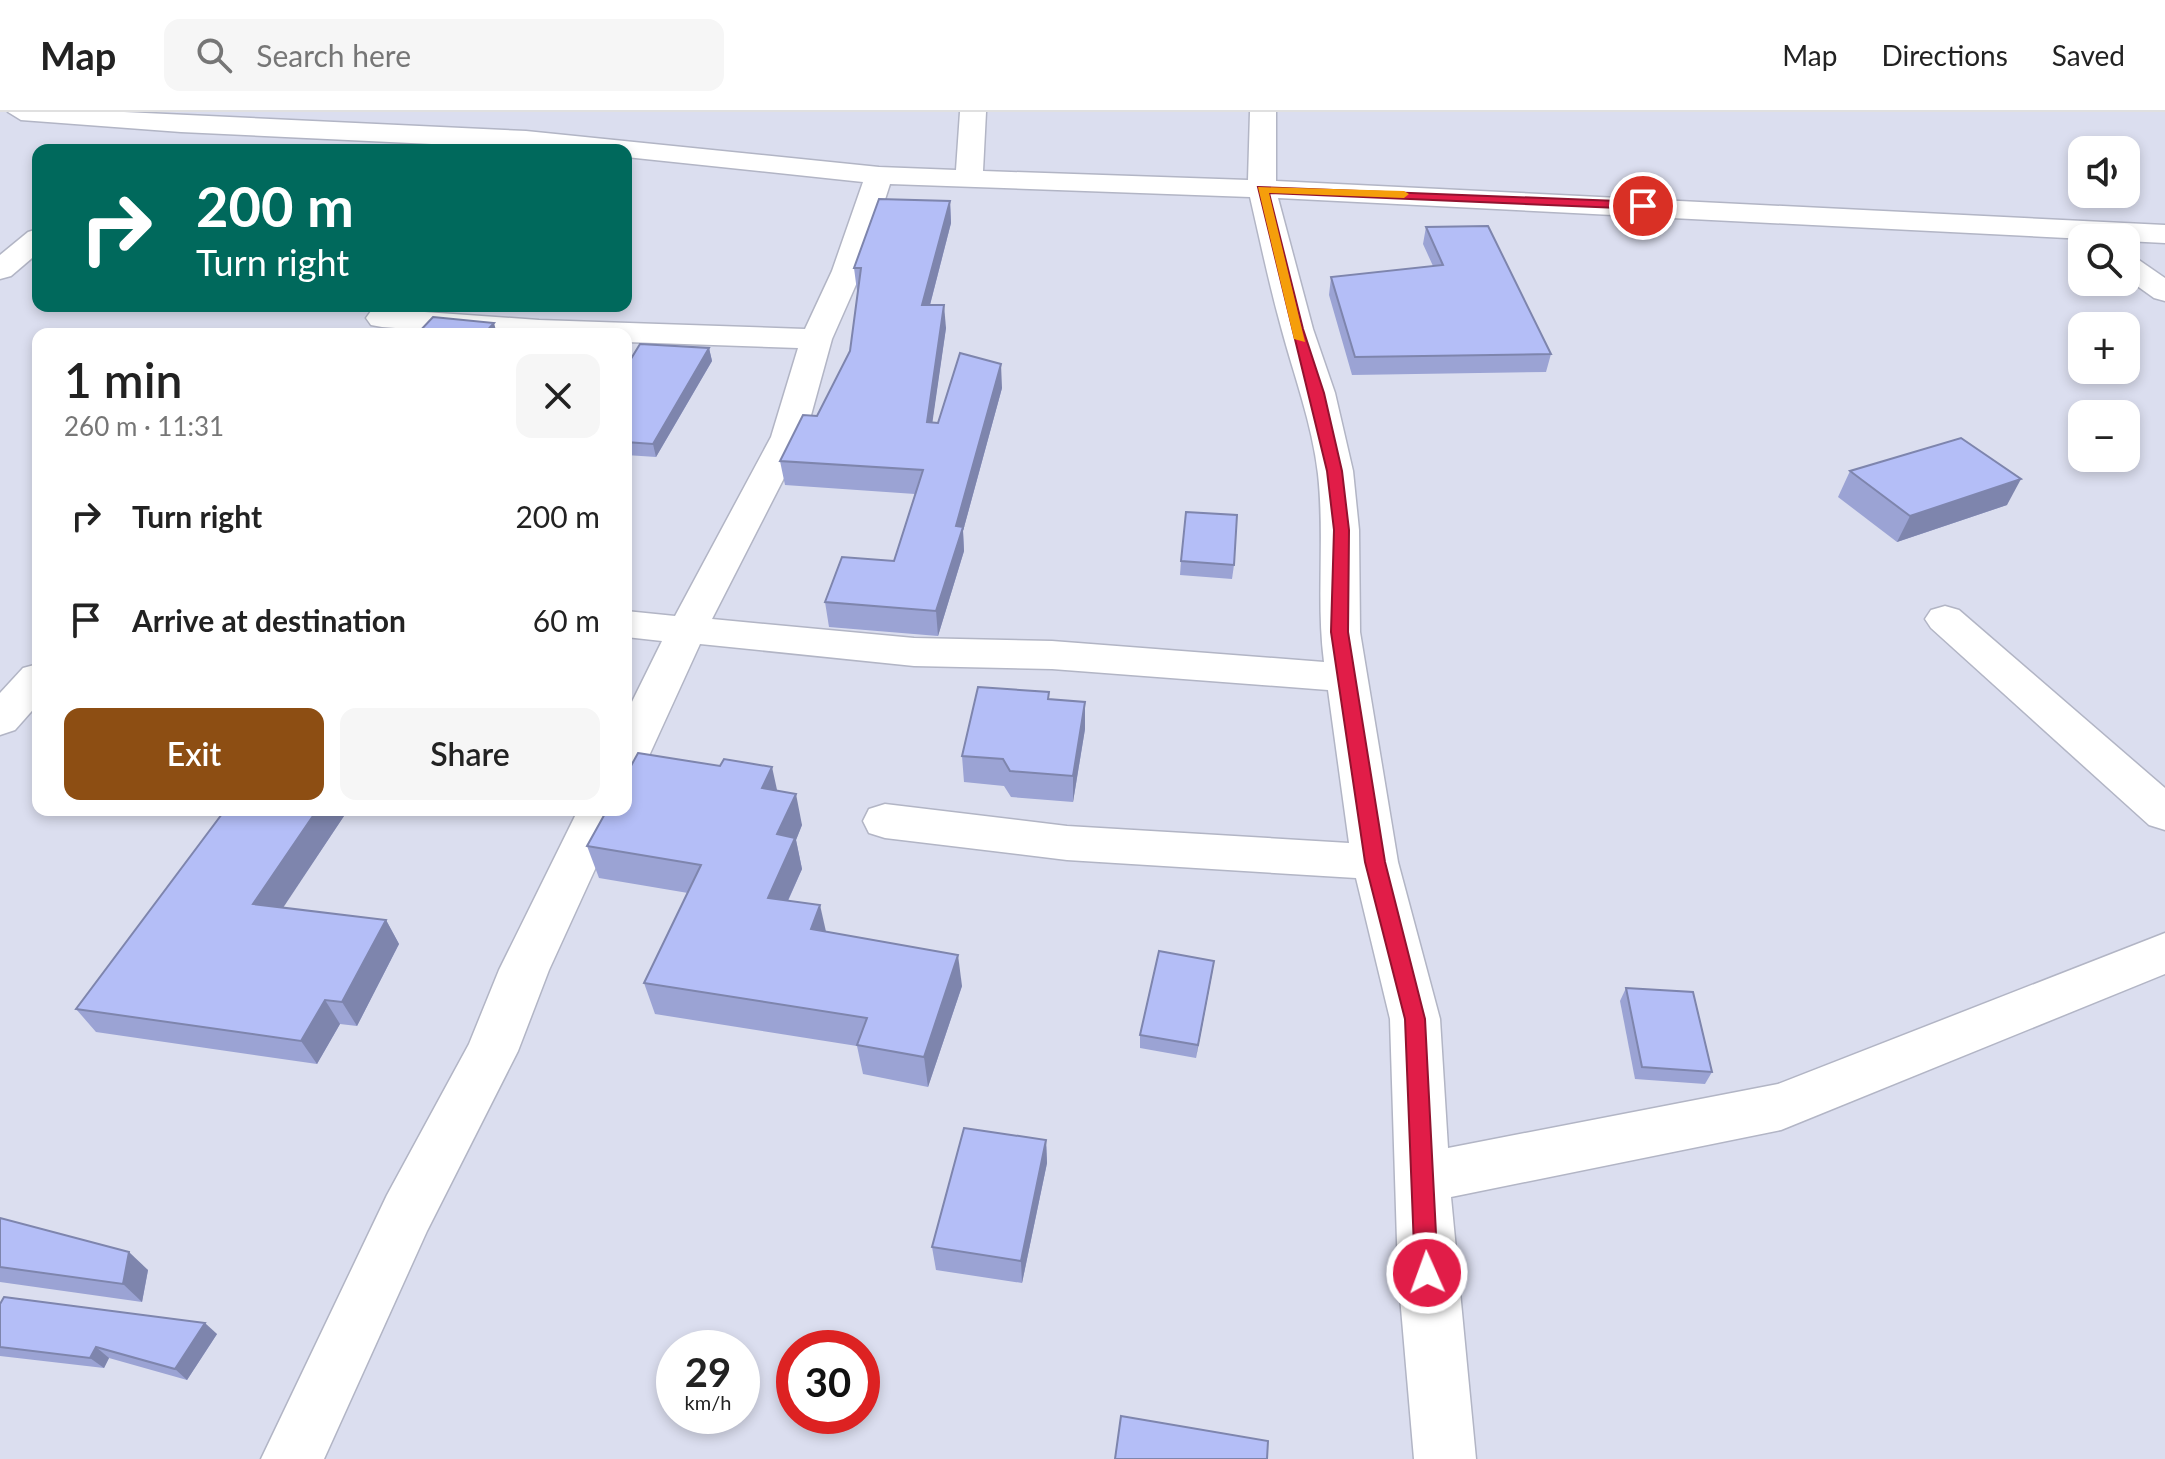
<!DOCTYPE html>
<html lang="en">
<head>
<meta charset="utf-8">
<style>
	:root { --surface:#fff; --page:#f6f6f6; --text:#222; --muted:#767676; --line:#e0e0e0; --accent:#8d4e13 }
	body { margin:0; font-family:Lato,sans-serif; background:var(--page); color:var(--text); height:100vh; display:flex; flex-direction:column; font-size:30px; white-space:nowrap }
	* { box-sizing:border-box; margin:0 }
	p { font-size:26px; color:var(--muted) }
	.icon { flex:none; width:44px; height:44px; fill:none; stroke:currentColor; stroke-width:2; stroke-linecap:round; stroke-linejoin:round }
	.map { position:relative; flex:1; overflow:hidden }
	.sheet { position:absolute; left:32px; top:216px; width:600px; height:488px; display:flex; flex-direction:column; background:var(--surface); border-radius:16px; box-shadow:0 4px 12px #0003 }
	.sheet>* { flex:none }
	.hud { position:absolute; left:32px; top:32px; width:600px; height:168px; border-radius:16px; box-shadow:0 4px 12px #0003; background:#00695c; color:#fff; overflow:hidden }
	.fabs { position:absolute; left:2068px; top:24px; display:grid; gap:16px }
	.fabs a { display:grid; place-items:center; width:72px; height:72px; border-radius:16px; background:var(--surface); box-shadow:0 4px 12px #0003; font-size:40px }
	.speed { position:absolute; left:656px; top:1218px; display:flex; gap:16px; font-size:40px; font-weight:700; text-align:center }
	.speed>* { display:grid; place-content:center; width:104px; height:104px; border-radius:50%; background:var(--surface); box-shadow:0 4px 12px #0003; line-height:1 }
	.speed small { font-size:20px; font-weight:400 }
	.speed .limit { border:12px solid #d22; background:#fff; color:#111 }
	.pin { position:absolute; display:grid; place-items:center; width:68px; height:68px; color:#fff; margin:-34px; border:4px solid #fff; border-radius:50%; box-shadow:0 2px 8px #0007 }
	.me { position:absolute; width:88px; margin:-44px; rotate:358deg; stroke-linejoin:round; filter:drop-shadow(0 0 6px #0008) }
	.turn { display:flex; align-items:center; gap:28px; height:168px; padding:0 32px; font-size:36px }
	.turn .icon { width:104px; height:104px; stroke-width:2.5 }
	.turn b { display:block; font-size:56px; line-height:68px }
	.round { display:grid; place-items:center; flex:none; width:84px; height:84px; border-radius:16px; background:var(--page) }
	.overview { display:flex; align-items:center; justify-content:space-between; height:136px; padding:0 32px }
	h1 { font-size:48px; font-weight:600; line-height:60px }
	.button { display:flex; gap:16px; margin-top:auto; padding:16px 32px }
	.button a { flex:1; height:92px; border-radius:16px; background:var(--accent); color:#fff; font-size:32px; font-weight:600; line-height:92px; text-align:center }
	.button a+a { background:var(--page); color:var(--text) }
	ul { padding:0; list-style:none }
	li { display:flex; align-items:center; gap:24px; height:104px; padding:0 32px }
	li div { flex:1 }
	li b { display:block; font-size:30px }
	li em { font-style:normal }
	header { display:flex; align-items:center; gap:48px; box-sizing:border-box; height:112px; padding:0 40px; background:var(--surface); border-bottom:2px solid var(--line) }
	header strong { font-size:38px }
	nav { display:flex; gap:44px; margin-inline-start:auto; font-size:28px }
	.search { width:560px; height:72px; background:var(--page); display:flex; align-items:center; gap:20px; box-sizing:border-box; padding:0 28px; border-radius:16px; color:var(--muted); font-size:30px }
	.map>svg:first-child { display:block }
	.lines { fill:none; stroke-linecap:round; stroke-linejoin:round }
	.minor-casing { stroke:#b2b5c5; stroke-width:3 }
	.minor { fill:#fff; fill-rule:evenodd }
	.wall { fill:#9ba3d4 }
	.shaded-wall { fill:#7e85ad }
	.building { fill:#b4bef7; stroke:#7e85ad; stroke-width:2 }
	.route { fill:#e11d48; stroke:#92132f; stroke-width:2 }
	.slow { fill:#f59e0b }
</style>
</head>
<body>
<header>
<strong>Map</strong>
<div class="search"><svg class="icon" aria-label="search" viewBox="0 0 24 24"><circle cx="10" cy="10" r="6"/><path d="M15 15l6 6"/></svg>Search here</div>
<nav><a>Map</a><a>Directions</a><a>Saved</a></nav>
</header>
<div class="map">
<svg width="2165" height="1347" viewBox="0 0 2165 1347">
	<rect width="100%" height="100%" fill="#dbdeef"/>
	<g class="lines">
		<g class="minor-casing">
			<g id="minor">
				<path d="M8,0h116l402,19 353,36 77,3 4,-58h26l-3,59 265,9 2,-68h26v69l889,44v18l-887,-45 35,131 22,64 18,78 6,59 1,102 38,230 42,157 8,129 330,-64 387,-151v41l-384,156 -330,67 25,262h-62l-16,-186 -8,-254 -34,-141 -289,-18 -182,-22 -16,-5 -6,-12 6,-12 16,-5 182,22 282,17 -21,-153 -276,-21 -138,-3 -214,-22 -52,114 -7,11 -15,5v-60l36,-73 -36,-4v-26l49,5 96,-179 27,-89 -172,-6v-8h-150l-94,-7 -11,-2 -5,-7 5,-7 11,-2 157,11 266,9 27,-58 31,-89 -237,-25v-7h-69l-376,-18 -160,-12zM890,72l360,13c10,43 19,87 31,130 13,49 31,96 37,147 7,63 -2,126 6,188l-272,-21 -138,-3 -202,-19 93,-182 27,-98 30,-68z"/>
				<path d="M38,117v24l-27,23 -11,3v-24l28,-23z"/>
				<path d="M2126,143l10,3 29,20v23l-11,-3 -28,-20z"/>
				<path d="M1945,494l14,4 206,178v42l-16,-5 -218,-197 -6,-9 6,-9z"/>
				<path d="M38,552v40l-23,26 -15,5v-42l23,-25z"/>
				<path d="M578,698h44l-73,160 -31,81 -91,180 -103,228h-63l126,-264 82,-151 30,-74z"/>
			</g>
		</g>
		<use href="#minor" class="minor"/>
	</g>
	<g class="wall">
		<path d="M950,89l1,22 -21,82 16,23 -14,94 6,1 64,-35 -39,143 1,20 -26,85 -109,-9 -4,-25 69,-41 21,-67 -130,-9 -5,-24 37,-45 33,-65 8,-60h-1l-3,-23z"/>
		<path d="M1426,115l125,127 -5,18 -194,3 -23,-80 2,-18 102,-11 -10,-22z"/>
		<path d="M709,236l3,13 -56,96 -30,-2v-88z"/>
		<path d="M1850,359l157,34 -110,37 -59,-45z"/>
		<path d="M1181,449l53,4 -2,14 -52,-4z"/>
		<path d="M1049,580v7l36,30 -12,73 -62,-5 -7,-11 -40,-4 -2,-26z"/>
		<path d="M778,679l24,34 -6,15 6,29 -14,32 38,31 136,54 -34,101 -65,-13 -6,-28 -202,-32 -11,-31 44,-90 -89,-15 -12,-32z"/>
		<path d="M225,698h123l-66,98 104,12 13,24 -42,82 -17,-2 -23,40 -221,-32 -20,-23z"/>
		<path d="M1214,849l-18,97 -56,-10v-13z"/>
		<path d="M1626,876l86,84 -7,12 -70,-5 -15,-78z"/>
		<path d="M1046,1028l1,23 -25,120 -86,-13 -4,-23z"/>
		<path d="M0,1106l148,52 -6,32 -142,-20z"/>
		<path d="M0,1192l217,30 -30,46 -78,-22 -5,10 -104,-12z"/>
	</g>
	<g class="shaded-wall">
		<path d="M950,89l1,22 -27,105 -2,-23z"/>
		<path d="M944,193l2,23 -17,118 -2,-24z"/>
		<path d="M494,211l3,11h-13z"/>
		<path d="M709,236l3,13 -56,96 -3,-13z"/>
		<path d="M1001,252l1,24 -39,143 1,20 -26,85 -2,-25 20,-85z"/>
		<path d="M2021,367l-14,26 -110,37 13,-26z"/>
		<path d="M1085,590v27l-12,73v-26z"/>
		<path d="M772,655l7,32 -17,-11z"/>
		<path d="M796,682l6,31 -6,15 6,29 -27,60 -7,-31 9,-64z"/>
		<path d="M317,698h31l-79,119 -16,-25z"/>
		<path d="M820,793l7,31 -16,-7z"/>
		<path d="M386,808l13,24 -42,82 -15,-24z"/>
		<path d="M958,843l4,31 -34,101 -4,-30z"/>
		<path d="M1214,849l-2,13 -16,84 2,-13z"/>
		<path d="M325,888l15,24 -23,40 -16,-23z"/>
		<path d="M1046,1028l1,23 -25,120 -1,-22z"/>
		<path d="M129,1140l19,18 -6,32 -19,-18z"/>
		<path d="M205,1211l12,11 -30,46 -12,-11z"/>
		<path d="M96,1235l13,11 -5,10 -14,-10z"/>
	</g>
	<g class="building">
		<path d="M879,87l71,2 -28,104h22l-17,117 11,1 22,-70 41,11 -45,162 7,1 -27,84 -111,-9 17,-45 52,4 29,-91 -143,-9 23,-46 14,1 33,-65 11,-83h-7z"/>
		<path d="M1488,114l63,128 -196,3 -24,-80 112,-12 -17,-38z"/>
		<path d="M433,205l61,6 -10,11h-67z"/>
		<path d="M640,232l69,4 -56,96 -27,-2v-75z"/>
		<path d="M1961,326l60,41 -111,37 -60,-45z"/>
		<path d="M1186,400l51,3 -3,50 -53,-4z"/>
		<path d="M978,575l71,5 -1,7 37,3 -12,74 -63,-5 -7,-12 -41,-3z"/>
		<path d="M638,641l82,13 4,-7 48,8 -10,21 34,6 -19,40 18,4 -27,60 52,7 -9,24 147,26 -34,102 -67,-12 10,-27 -223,-35 57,-118 -114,-19 20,-36h19v-35z"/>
		<path d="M225,698h92l-64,94 133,16 -44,82 -17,-2 -24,41 -225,-32z"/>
		<path d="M1159,839l55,10 -16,84 -58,-10z"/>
		<path d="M1626,876l67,4 19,80 -70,-5z"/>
		<path d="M964,1016l82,12 -25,121 -89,-14z"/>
		<path d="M0,1106l129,34 -6,32 -123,-17z"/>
		<path d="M4,1185l201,26 -30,46 -79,-22 -6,11 -90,-11v-43z"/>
		<path d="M1121,1304l147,25 -1,18h-152z"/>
	</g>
	<path class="route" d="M1258,75l385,15 5,4 -5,3 -374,-16 34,136 21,64 18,78 7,59 -1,102 37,230 40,157 13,254 -3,8 -8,3 -9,-3 -3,-8 -10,-254 -40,-157 -34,-230 3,-102 -7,-59z"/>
	<path class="slow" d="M1258,75l146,4 5,3 -5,4 -135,-5 36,149 -11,-3z"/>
</svg>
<div class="fabs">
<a><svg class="icon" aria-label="sound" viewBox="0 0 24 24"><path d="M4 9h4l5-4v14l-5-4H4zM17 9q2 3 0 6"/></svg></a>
<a><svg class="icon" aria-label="search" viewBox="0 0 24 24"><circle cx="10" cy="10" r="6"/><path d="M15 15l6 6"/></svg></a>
<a>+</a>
<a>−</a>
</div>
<div class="speed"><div>29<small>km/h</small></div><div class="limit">30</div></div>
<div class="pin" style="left:1643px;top:94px;background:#d93025"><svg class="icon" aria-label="arrive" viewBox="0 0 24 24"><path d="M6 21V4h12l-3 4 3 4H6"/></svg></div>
<svg class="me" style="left:1427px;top:1161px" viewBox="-20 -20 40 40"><circle r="17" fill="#e11d48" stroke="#fff" stroke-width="3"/><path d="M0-11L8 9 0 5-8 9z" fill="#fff"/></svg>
<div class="hud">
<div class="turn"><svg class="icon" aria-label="right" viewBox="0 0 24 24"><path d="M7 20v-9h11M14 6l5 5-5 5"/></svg><div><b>200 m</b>Turn right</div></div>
</div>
<section class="sheet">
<div class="overview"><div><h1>1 min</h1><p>260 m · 11:31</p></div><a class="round"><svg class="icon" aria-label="close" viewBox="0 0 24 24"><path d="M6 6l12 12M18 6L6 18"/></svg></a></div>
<ul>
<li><svg class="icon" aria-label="right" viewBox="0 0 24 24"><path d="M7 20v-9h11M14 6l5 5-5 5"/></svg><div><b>Turn right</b></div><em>200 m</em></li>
<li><svg class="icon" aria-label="arrive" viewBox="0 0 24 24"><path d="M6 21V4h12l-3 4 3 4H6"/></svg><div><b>Arrive at destination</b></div><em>60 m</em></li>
</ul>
<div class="button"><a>Exit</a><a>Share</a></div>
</section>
</div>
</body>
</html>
